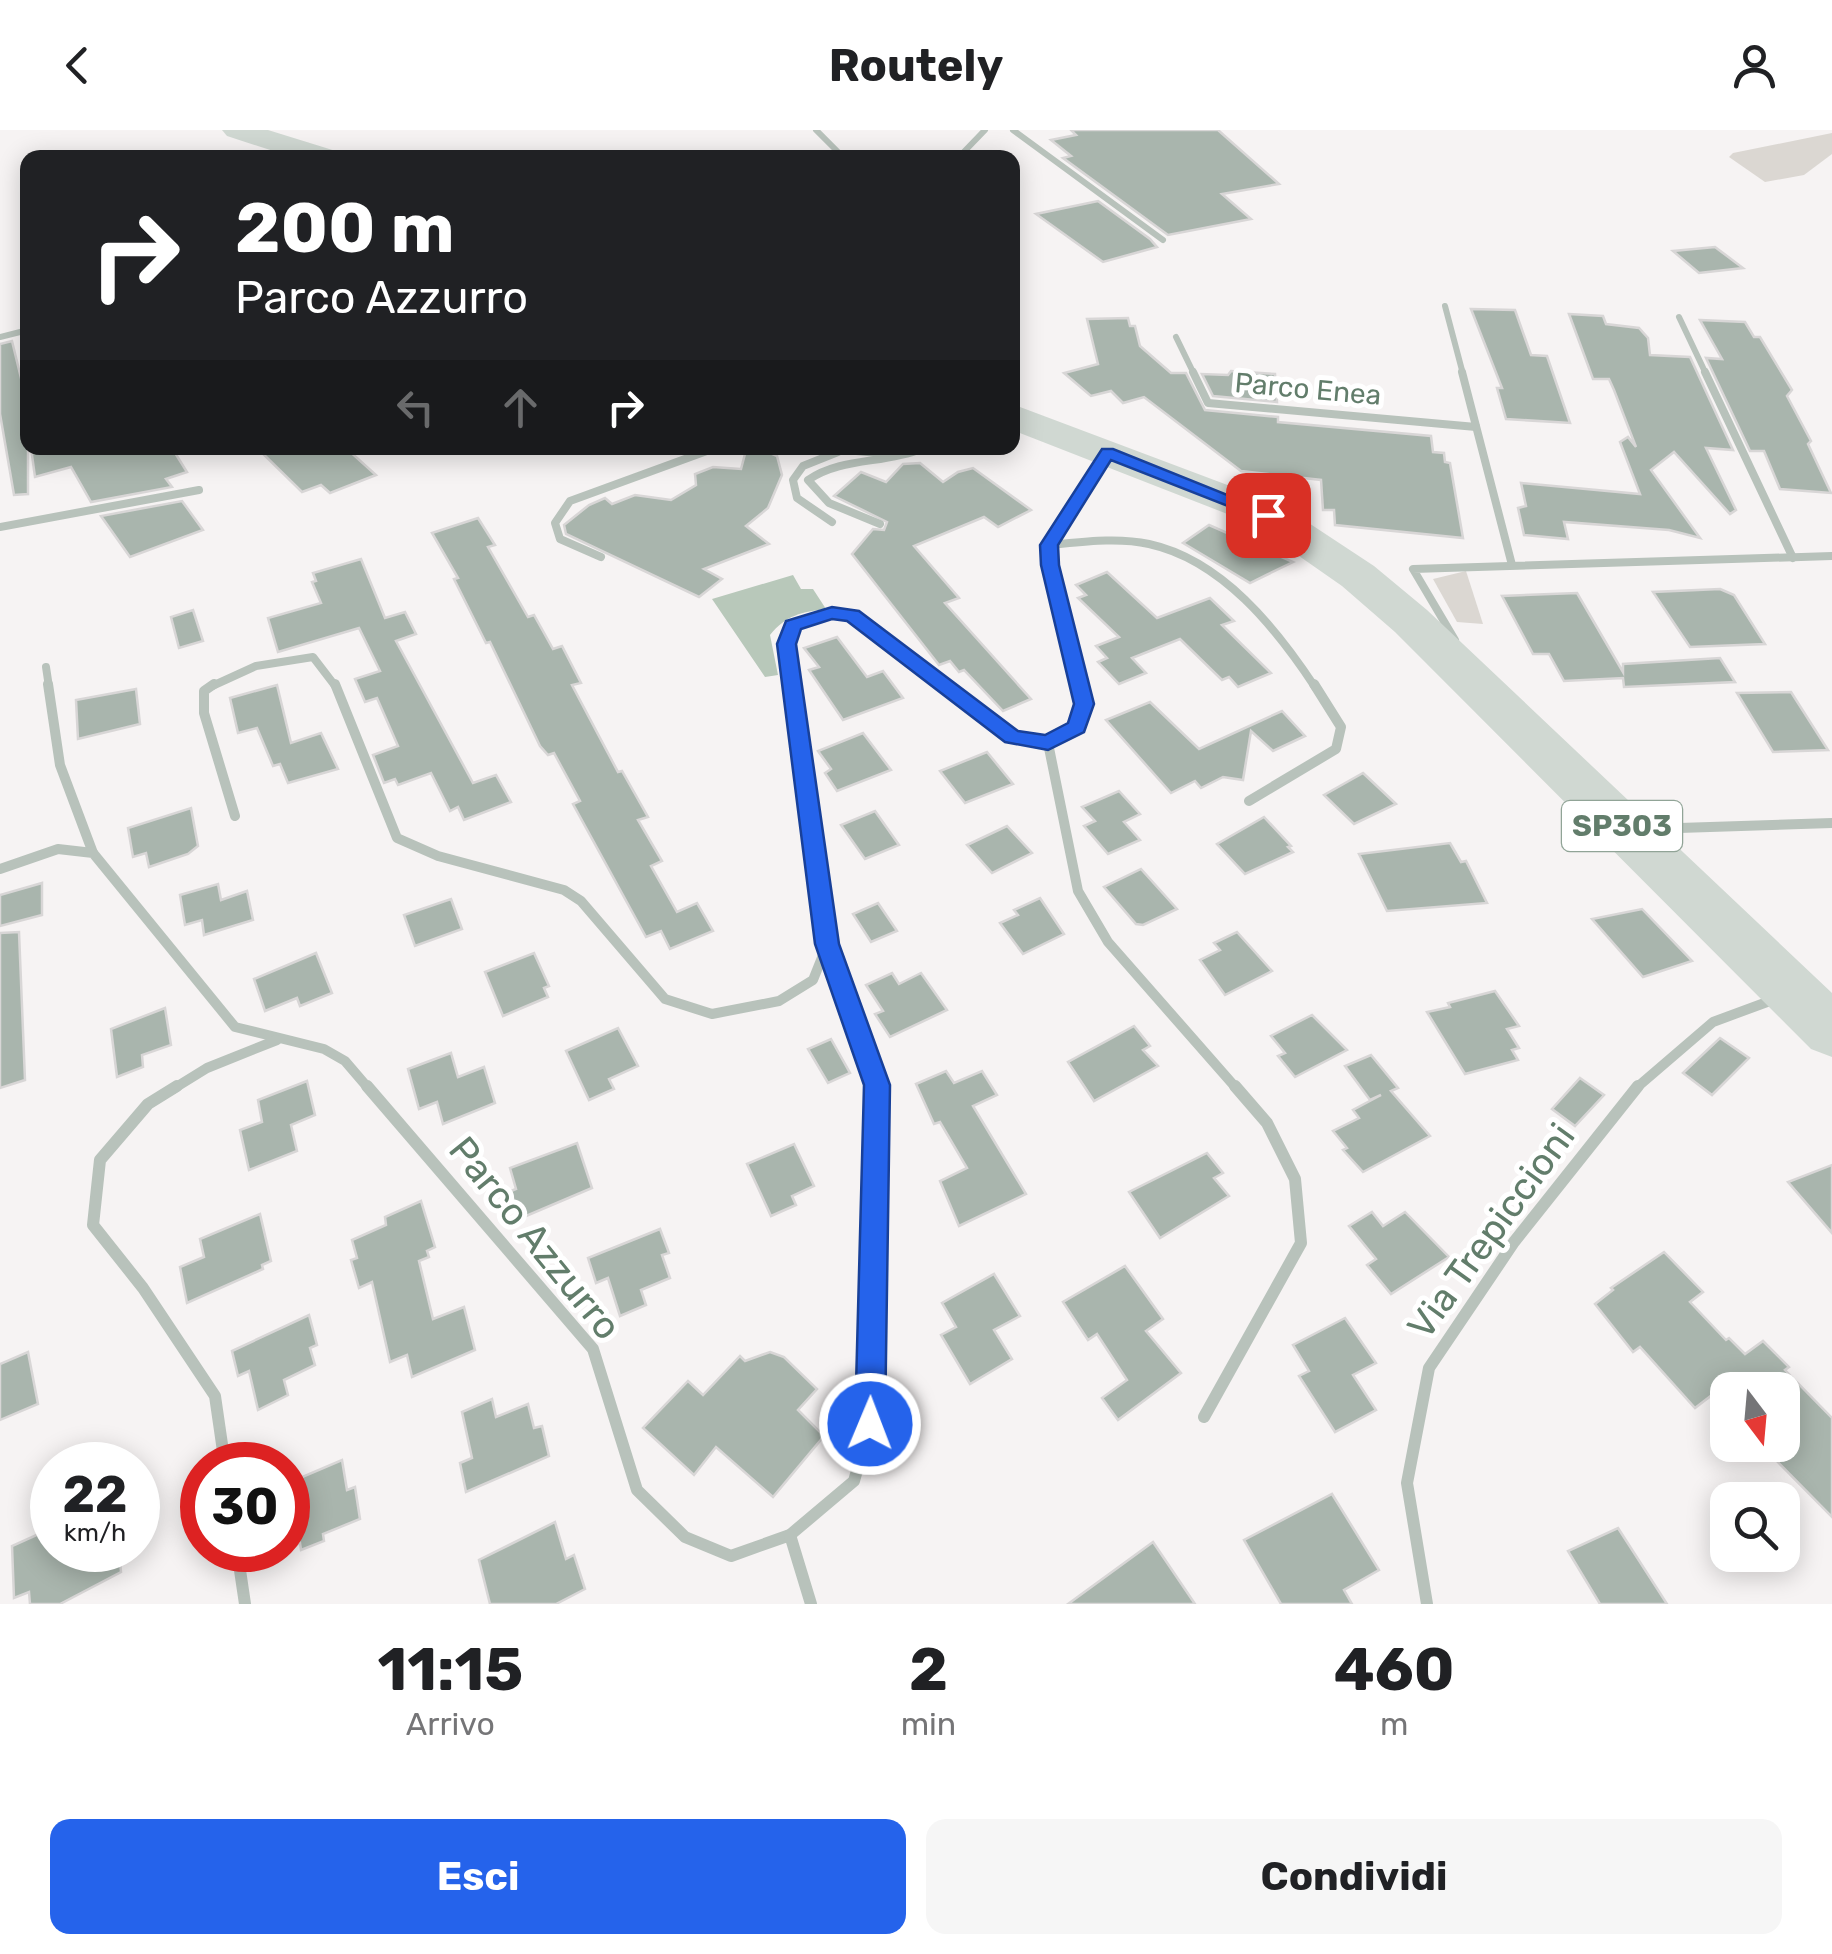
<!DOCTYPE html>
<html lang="it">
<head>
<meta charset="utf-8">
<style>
	:root { --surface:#fff; --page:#f6f6f6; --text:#202124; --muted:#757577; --accent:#2563eb }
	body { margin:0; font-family:Rubik,sans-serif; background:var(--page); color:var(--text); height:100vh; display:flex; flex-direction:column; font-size:38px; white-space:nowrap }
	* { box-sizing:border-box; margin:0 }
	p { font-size:32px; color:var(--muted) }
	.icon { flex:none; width:55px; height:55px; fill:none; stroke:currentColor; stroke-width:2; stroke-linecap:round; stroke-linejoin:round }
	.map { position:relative; height:1474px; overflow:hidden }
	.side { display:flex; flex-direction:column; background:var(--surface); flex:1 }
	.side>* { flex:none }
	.hud { position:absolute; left:20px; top:20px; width:1000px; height:305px; border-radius:20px; box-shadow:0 5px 25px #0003; background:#202124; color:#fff; overflow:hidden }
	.needle { width:65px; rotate:164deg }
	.controls { position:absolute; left:1710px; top:1242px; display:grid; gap:20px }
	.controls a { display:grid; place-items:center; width:90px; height:90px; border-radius:20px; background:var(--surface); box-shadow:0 5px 25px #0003; font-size:50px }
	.speed { position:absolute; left:30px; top:1312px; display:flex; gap:20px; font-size:50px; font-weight:700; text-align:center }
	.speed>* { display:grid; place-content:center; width:130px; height:130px; border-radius:50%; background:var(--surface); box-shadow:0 5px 25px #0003; line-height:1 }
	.speed small { font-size:25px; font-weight:400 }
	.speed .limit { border:15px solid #d22; background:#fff; color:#111 }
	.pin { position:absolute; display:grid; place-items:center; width:85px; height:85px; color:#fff; margin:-42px; border-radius:20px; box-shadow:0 5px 15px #0006 }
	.me { position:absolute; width:110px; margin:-55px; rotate:1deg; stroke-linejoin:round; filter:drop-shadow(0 0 8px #0008) }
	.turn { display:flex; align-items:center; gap:35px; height:210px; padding:0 50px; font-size:45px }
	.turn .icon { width:130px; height:130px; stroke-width:2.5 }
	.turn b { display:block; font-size:70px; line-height:85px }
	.lanes { display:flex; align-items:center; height:95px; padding:0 50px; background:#0003; justify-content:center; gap:50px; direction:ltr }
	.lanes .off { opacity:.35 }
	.eta { display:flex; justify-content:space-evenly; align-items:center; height:170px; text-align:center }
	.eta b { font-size:60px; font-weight:700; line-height:70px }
	.button { display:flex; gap:20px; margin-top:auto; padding:20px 50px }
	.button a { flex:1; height:115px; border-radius:20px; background:var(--accent); color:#fff; font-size:40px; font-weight:700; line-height:115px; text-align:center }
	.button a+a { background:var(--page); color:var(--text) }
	header { display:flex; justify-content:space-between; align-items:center; height:130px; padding:0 50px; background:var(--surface); font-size:45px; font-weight:700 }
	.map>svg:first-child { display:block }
	.green { fill:#dbd7d2 }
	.water { fill:#b8c8ba }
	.building { fill:#a9b5ad; stroke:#d8d6d6; stroke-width:2.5 }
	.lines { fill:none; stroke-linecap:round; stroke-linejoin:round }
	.street-far3 { stroke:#b8c2bb; stroke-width:6 }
	.street-far2 { stroke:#b8c2bb; stroke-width:8 }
	.street-far1 { stroke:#b8c2bb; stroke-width:10 }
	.street { stroke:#b8c2bb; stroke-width:12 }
	.primary { fill:#d0d8d2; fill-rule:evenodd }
	.route { fill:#2563eb; stroke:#184099; stroke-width:2.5 }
	.labels { text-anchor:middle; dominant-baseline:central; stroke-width:10; stroke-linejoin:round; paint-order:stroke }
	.far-street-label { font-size:28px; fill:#627d6b; stroke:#fff }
	.shield { fill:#fff; stroke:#91a497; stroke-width:2.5 }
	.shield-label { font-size:30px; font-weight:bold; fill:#627d6b }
	.near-street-label { font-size:38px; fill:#627d6b; stroke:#fff }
</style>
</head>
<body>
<header><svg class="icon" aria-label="back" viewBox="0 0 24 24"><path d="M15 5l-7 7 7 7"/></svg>Routely<svg class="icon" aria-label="person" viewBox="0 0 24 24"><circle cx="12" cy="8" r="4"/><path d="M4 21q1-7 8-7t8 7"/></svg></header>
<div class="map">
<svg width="1832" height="1474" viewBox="0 0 1832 1474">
	<rect width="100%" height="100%" fill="#f6f3f3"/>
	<g class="green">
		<path d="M1832,3v21l-28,21 -39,7 -36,-25 4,-4z"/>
		<path d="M1466,441l17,53 -26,-2 -24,-43z"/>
	</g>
	<path class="water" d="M793,445l8,14h12l13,20c-24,3 -40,6 -56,26l8,40 -13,2 -53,-78z"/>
	<g class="building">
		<path d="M1071,0h147l61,54 -57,10 29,25 -83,16 -105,-77 8,-2 -20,-16 25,-5z"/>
		<path d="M1098,71l52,38 7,8 -54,15 -67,-48z"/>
		<path d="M1715,117l28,21 -44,5 -26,-22z"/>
		<path d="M1471,179l44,1 16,45 16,1 23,67 -64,-4 -9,-31h5z"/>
		<path d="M1569,184l34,2 3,8 33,4 9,10 2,17 40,2 43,93 -27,-2 30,62 -6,4 -56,-62 -23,18 49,68 -31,-8 -105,-8 4,17 -44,-4 -6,-27 8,-2 -5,-23 119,11 -20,-52 8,-5 8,10 -22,-57 -5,-11h-16z"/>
		<path d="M1128,188l2,8h5l5,20 31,27h15l19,37 73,7v5l153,14 2,16 11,1 1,9 5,1 13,75 -128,-13 -1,-15h-11l-2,-30 -80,-9 -97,-74 -21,6 -12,-12 -20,5 -27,-23 34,-9 -11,-45z"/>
		<path d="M1700,190l45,2 9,15h6l32,53 -5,6 24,45 -3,3 23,49 -51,-4 -16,-38h-14l-44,-93 16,1z"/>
		<path d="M12,211l16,66v87l-14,1 -14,-81v-70z"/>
		<path d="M1231,241l44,3 2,28 -64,-6 -11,-22 26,1z"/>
		<path d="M31,318h141l15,24 -21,7 6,8 -81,15 -20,-35 -36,10z"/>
		<path d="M257,318h89l30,27 -46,18 -9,-8 -19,7z"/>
		<path d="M761,319l16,7 5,19 -14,33 -22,18 23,18 -65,25 18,10 -23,18 -133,-63 -2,-9 25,-20 16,-7 7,6 23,-9 36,5 25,-15 -1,-11 18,-7 28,2 4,-15z"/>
		<path d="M920,333l23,19 15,-10 15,-4 58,42 -33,17 -14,-10 -70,29 45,52 -14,5 86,96 -28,12 -39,-41 -5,2 -9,-11 -11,4 -87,-111 21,-25 11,1 3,-8 -53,-26 27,-24 25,10 17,-18z"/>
		<path d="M182,371l21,29 -73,27 -29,-41z"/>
		<path d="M478,388l17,27 -7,2 40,70 6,-2 19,34 9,-3 19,37 -9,2 46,87 4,-1 26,46 -10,3 24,41 -11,5 26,46 20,-9 16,28 -43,18 -9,-18 -15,6 -73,-133 7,-3 -26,-48 -6,2 -8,-9 -50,-104 -4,1 -32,-64 4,-1 -26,-45z"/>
		<path d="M1209,395l84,37 -43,21 -67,-40z"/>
		<path d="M361,429l24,59 20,-6 11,22 -20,7 77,142 23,-8 15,27 -47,18 -6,-13 -8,4 -19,-38 -33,12 -3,-6 -11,4 -11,-28 25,-9 -21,-48 -12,4 -10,-23 25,-8 -21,-43 -81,24 -10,-34 53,-15 -9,-21 4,-1 -3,-8z"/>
		<path d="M1107,442l50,46 53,-20 24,23 -12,4 49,48 -33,14 -9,-10 -7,3 -42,-41 -48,19 14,15 -27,11 -21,-22 9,-4 -11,-12 23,-9 -41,-39 8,-3 -10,-10z"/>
		<path d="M1720,459l14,6 31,49 -75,3 -37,-55z"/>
		<path d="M1577,463l46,79v-8l97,-6 15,24 -111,5 -1,-9 -59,3 -15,-27h-16l-31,-58z"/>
		<path d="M193,480l10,31 -24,7 -8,-31z"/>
		<path d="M837,507l30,40 16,-6 20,27 -60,22 -34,-50 10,-3 -15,-19z"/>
		<path d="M277,555l14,58 30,-10 17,36 -50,14 -8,-19 -7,2 -16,-38 -19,5 -8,-35z"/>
		<path d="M136,559l4,35 -62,15 -2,-39z"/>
		<path d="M1791,562l37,58 -55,2 -36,-59z"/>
		<path d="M1150,572l49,47 83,-38 23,25 -32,15 -22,-20 -8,49 -20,-3 -22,11 -6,-7 -24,12 -65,-73z"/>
		<path d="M863,603l28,37 -54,21 -12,-18 6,-4 -13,-18z"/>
		<path d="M987,622l26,32 -48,19 -25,-32z"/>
		<path d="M1363,643l33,31 -42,20 -30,-29z"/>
		<path d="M1119,661l21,23 -16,8 16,18 -32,14 -24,-28 11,-5 -13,-14z"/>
		<path d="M191,678l7,38 -10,8 -39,13 -3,-14 -13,4 -5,-29z"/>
		<path d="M875,681l24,34 -34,14 -24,-34z"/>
		<path d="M1264,687l27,29 -3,1 5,5 -48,22 -28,-30z"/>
		<path d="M1007,696l25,27 -40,20 -25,-28z"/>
		<path d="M1450,713l11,19 5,-1 21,42 -100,8 -28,-57z"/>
		<path d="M1141,739l36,40 -34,16 -7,-1 -32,-37z"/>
		<path d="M42,753v32l-42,11v-31z"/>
		<path d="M218,754l3,16 26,-9 6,29 -49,15 -2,-15 -17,5 -5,-30z"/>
		<path d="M1040,768l24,36 -41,20 -23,-31 18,-8 -4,-5z"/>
		<path d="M451,769l11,30 -47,17 -11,-31z"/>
		<path d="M878,773l19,28 -26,11 -18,-28z"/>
		<path d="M1642,779l50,52 -49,16 -51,-58z"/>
		<path d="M19,802l6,148 -25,8v-155z"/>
		<path d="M1237,802l35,39 -47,24 -25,-35 20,-10 -6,-7z"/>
		<path d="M316,823l16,40 -32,13 -3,-8 -32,13 -11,-32z"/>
		<path d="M534,823l15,33 -5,2 4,9 -45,19 -18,-44z"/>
		<path d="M892,843l7,11 22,-11 26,37 -57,27 -15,-23 8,-3 -17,-26z"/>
		<path d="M1495,861l24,35 -12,3 12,19 -7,2 6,10 -53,14 -38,-62 23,-5 -2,-4z"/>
		<path d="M165,878l6,37 -29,10 1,12 -26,10 -6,-48z"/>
		<path d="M1312,885l35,35 -52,27 -17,-21 7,-3 -14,-17z"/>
		<path d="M1134,896l16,20 -7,4 15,16 -64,35 -26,-39z"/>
		<path d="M618,898l20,38 -29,13 5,10 -25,11 -23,-49z"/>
		<path d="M1720,908l29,20 -37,37 -29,-22z"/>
		<path d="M831,909l19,34 -22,10 -20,-34z"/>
		<path d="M451,923l7,24 26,-10 11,36 -52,21 -6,-22 -18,7 -11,-40z"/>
		<path d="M1371,925l27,33 -7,3 39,45 -67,36 -20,-22 4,-2 -14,-17 26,-13 -6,-8 28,-15 -11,5 -25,-34z"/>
		<path d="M946,941l8,12 28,-12 15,24 -24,11 53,88 -67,32 -19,-45 27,-13 -27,-46 -6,2 -18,-40z"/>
		<path d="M1580,948l24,17 -29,31 -23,-17z"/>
		<path d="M307,951l8,34 -24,10 6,26 -48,19 -9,-40 22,-8 -4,-22z"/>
		<path d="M577,1013l15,45 -73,31 -8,-28 5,-2 -6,-21z"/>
		<path d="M794,1014l20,42 -22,10 4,9 -25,11 -24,-52z"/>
		<path d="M1207,1023l16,20 -9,5 15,18 -69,42 -31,-46z"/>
		<path d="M1832,1035v68l-44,-51z"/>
		<path d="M421,1071l14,46 -8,4 2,6 -10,4 14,58 31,-12 11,43 -63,27 -5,-22 -17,7 -18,-80 -13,6 -8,-28 6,-2 -5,-18 34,-15 -1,-8z"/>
		<path d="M1372,1082l11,14 22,-14 44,45 -58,37 -24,-29 9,-6 -27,-33z"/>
		<path d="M260,1084l11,47 -9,4 1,4 -76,34 -7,-36 24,-10 -4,-18z"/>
		<path d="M660,1099l9,24 -7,2 8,23 -29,12 5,15 -26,11 -12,-38 -12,5 -8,-25z"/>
		<path d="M1664,1122l39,40 -13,10 36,38 3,-2 16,16 18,-13 26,26 -4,3 47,48v99l-71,-72h21v-55h-54v21l-16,-16 -17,13 -55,-61 -7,5 -38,-48 18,-14 -2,-2z"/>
		<path d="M1125,1136l38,53 -17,12 35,42 -63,47 -16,-22 25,-18 -30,-46 -9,6 -25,-38z"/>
		<path d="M994,1144l26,42 -26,14 18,29 -42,25 -29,-49 15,-8 -14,-24z"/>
		<path d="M309,1185l8,30 -7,3 5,17 -31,15 4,15 -30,15 -9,-39 -11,5 -6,-25z"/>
		<path d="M1345,1188l31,45 -23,12 23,35 -41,22 -36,-56 10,-5 -16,-26z"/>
		<path d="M28,1222l10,52 -38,16v-56z"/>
		<path d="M770,1222l14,5 33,32 -19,21 26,26 -51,61 -57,-50 -22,28 -51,-47 45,-47 15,14 37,-39 5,5z"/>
		<path d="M492,1269l4,18 32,-13 6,24 8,-2 7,30 -83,36 -6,-29 12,-5 -10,-46z"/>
		<path d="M342,1330l5,30 8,-3 5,32 -37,15 1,7 -23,9 -1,-7 -12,5v-65z"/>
		<path d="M1332,1364l47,76 -35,20 8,14h-71l-37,-64z"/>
		<path d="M555,1392l11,37 8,-4 11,34 -29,15h-66l-11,-44z"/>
		<path d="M52,1398v22h67l2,22 -61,32h-30l-1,-12 -15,6 -2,-52z"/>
		<path d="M1618,1398l49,76h-67l-32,-53z"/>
		<path d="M1153,1412l42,62h-127z"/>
	</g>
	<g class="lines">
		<g class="street-far3">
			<path d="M816,0l28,28"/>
			<path d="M1013,0l150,110"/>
			<path d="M958,28l27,-28"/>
			<path d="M1445,176l18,68"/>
			<path d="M1679,187l27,57"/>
			<path d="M0,207l28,-7"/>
			<path d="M1176,207l18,37"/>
		</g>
		<g class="street-far2">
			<path d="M1193,242l15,31 268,24"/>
			<path d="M1462,242l50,193"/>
			<path d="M1705,242l88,186"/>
			<path d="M822,318l57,5 54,-5"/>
			<path d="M832,392l-35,-24 -4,-18 10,-14 35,-14"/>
			<path d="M880,394l-51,-21 -21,-23c33,-23 76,-16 113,-31"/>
			<path d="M0,397l199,-37"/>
			<path d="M1049,415c33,-3 68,-8 100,-1 73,16 127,84 166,143"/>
			<path d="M601,427l-41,-18 -5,-16 15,-22 145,-53"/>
			<path d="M1455,510l-42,-71 419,-13"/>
			<path d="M46,537l3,20"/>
			<path d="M210,557l46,-21 57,-9 23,30"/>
			<path d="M793,557l-6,-43 6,-19 38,-12 21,2 94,72"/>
			<path d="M1080,557l-30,-122 -1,-20 58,-91"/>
		</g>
		<g class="street-far1">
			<path d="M48,554l12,81 33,88"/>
			<path d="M214,554l-10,7v22l31,103"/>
			<path d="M335,554l62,154 41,18 126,34 17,11 84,98 47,15 67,-13 34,-21 14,-35"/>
			<path d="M792,554l35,260 50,145"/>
			<path d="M943,554l69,53 36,6 29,-16 7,-23 -5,-20"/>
			<path d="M1048,613l30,148 30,51 129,147"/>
			<path d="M1249,671l87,-52 5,-22 -27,-43"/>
			<path d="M1648,699l184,-6"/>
			<path d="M0,739l58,-20 35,4 142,174 89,22 21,12 24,28"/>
			<path d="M173,959l34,-21 70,-28"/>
			<path d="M1635,959l78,-67 65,-24"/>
		</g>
		<g class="street">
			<path d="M177,956l-29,18 -48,56 -7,65 50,63 72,108 10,69"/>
			<path d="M367,956l226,263 44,141 48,47 46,19 59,-21 64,-54 16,-57 7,-338"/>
			<path d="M1204,1287l97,-174 -6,-64 -28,-56 -32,-37"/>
			<path d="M790,1405l21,69"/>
			<path d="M237,1420l8,54"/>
			<path d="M1427,1474l-20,-121 22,-115 85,-126 124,-156"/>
		</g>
		<g class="primary">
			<path d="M222,0h46l71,22 4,6h-48l-68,-22z"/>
			<path d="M1012,274l271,102 91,60 53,44 405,383v64l-21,-8 -416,-417 -53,-46 -89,-62 -241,-94z"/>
		</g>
	</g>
	<path class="route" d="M1102,319h11l164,66 -3,4h-13l-150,-59 -53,85 1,20 35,139 -10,28 -36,18 -43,-8 -158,-121 -15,-2 -31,10 -5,15 43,300 51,141 -5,339 -4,11 -11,4 -11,-4 -4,-11 9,-339 -49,-141 -38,-300 9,-23 46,-14 27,4 159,120 27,4 23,-12 6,-19 -33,-139 -1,-20z"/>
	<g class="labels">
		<g class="far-street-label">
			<text transform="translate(1308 259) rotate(5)">Parco Enea</text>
		</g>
		<rect class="shield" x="1562" y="671" width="120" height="50" rx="8"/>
		<g class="shield-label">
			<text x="1622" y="696">SP303</text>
		</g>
		<g class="near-street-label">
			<text transform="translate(1491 1101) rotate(-54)">Via Trepiccioni</text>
			<text transform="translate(535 1108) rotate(51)">Parco Azzurro</text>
		</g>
	</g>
</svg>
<div class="controls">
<a><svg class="needle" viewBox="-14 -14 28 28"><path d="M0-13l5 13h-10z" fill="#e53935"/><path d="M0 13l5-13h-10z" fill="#757577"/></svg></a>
<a><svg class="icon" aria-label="search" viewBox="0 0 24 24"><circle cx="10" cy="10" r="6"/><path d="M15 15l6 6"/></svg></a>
</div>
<div class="speed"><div>22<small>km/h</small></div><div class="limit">30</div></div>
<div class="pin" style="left:1268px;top:385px;background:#d93025"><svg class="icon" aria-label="arrive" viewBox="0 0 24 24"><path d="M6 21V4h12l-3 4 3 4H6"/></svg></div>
<svg class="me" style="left:870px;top:1294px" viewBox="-20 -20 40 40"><circle r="17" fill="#2563eb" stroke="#fff" stroke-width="3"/><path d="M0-11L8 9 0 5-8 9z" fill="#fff"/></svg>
<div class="hud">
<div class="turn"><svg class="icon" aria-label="right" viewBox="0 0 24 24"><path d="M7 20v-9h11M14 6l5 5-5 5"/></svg><div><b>200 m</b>Parco Azzurro</div></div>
<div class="lanes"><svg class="icon off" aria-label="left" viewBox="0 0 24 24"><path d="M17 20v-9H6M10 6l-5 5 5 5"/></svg><svg class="icon off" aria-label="ahead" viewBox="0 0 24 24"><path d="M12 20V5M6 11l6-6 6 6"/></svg><svg class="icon" aria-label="right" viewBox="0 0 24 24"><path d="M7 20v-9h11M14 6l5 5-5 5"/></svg></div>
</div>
</div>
<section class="side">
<div class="eta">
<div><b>11:15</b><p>Arrivo</p></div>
<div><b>2</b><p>min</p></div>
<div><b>460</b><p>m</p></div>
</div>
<div class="button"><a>Esci</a><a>Condividi</a></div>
</section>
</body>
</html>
